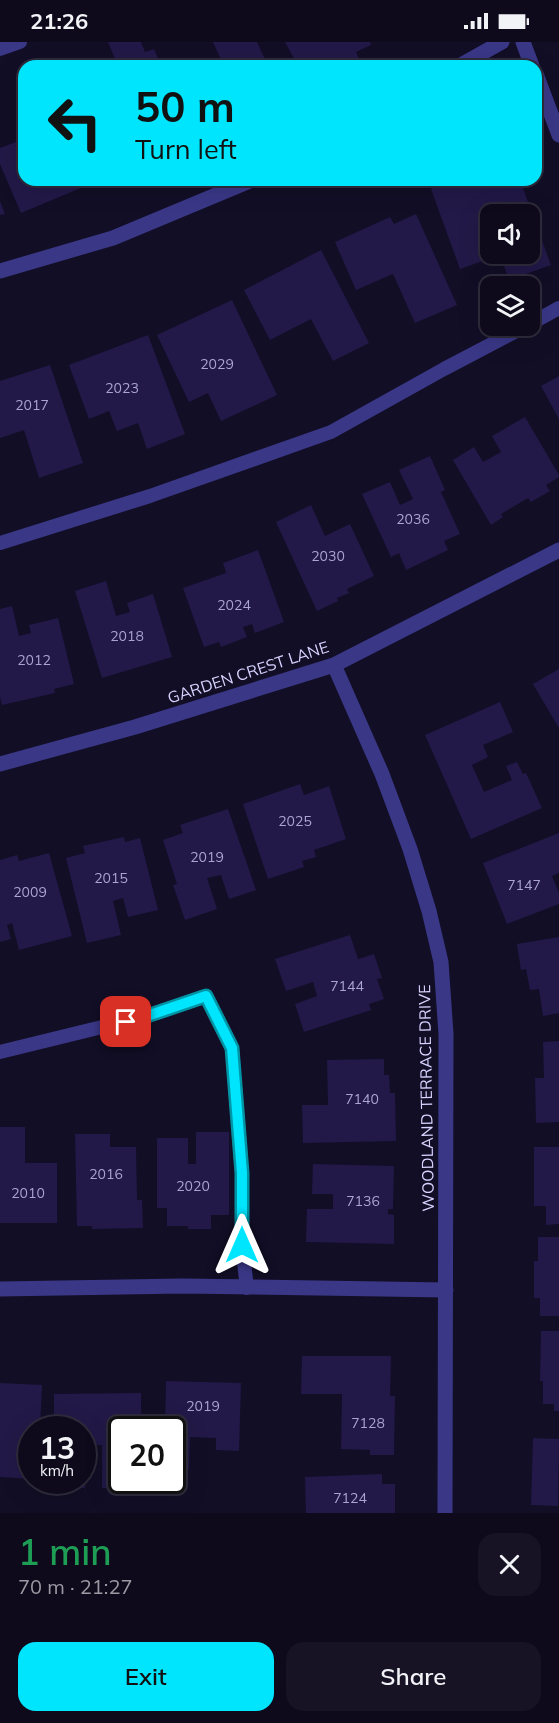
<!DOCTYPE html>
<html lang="en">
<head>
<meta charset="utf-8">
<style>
	:root { --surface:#0e0a1c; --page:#171325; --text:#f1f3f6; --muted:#9b9aa3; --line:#2e2b3b; --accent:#00e5fe }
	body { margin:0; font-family:Mulish,sans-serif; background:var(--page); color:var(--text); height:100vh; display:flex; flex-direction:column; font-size:22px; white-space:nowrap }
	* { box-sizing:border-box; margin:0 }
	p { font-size:20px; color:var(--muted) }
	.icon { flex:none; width:33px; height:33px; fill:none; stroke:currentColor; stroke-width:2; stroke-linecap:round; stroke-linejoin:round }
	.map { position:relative; height:1471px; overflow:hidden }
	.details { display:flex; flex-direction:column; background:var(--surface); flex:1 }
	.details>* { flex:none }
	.banner { position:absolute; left:18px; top:18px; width:524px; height:126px; border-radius:18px; box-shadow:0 6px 24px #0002,0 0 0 2px var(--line); background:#00e5fe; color:#111; overflow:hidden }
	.controls { position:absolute; left:480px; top:162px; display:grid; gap:12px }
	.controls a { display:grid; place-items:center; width:60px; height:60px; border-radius:12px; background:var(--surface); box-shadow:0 6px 24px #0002,0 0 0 2px var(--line); font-size:30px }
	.speed { position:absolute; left:18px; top:1374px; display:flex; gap:12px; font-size:30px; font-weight:700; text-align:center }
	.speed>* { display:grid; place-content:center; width:78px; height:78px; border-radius:50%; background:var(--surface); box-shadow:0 6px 24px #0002,0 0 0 2px var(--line); line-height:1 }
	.speed small { font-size:15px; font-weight:400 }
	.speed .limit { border:3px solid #111; border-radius:9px; background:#fff; color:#111 }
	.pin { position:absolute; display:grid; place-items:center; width:51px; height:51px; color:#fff; margin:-26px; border-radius:12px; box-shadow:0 3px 9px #0006 }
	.me { position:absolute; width:66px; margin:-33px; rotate:0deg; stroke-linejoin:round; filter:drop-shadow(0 0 4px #0008) }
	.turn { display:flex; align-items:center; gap:21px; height:126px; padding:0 18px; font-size:27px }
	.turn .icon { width:78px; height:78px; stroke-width:2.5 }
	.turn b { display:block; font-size:42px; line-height:51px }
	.round { display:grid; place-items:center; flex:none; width:63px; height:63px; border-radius:18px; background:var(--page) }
	.summary { display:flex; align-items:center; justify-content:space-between; height:102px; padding:0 18px }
	h1 { font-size:36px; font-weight:600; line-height:45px; color:#1e9e55 }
	.action { display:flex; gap:12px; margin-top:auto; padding:12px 18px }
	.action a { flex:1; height:69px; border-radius:18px; background:var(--accent); color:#111; font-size:24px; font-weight:600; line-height:69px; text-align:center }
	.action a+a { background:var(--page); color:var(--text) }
	.status { display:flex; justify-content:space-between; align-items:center; height:42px; padding:0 30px; background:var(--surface); direction:ltr }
	.status svg { height:16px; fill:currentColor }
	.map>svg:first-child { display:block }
	.building { fill:#221948; fill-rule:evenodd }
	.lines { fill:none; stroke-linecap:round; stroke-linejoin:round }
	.lane { stroke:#3a3787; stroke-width:14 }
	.street { stroke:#3a3787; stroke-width:15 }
	.route-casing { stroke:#0095a5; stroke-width:15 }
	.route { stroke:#00e5fe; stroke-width:10 }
	.labels { text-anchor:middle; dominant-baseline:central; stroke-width:6; stroke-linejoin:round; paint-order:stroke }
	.number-label { font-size:14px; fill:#aaa4d1 }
	.street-label { font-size:16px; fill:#d8d3ff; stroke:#120e26 }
</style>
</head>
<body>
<div class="status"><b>21:26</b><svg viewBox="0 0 49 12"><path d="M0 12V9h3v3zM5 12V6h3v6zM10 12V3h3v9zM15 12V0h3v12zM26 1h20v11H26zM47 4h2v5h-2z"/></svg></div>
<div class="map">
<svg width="559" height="1471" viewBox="0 0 559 1471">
	<rect width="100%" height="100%" fill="#120e26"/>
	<g class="building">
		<path d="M108,0h33l4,10 9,-3 7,17h-43z"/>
		<path d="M213,0h44l11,24h-51l6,-2z"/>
		<path d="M285,0h85l1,3 -15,7 4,9 -10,5h-52z"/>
		<path d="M24,97v41h76l-79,33 -21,-49v-16z"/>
		<path d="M456,138h64l31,85 -42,15 -9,-25 -40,14 -29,-80zM490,172h40v40h-40z"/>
		<path d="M0,159l5,13 -5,1z"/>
		<path d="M416,172l41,91 -42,18 -22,-49 -37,16 -21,-48 55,-25 4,7z"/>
		<path d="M321,208l48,93 -36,18 -22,-42 -41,21 -26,-50z"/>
		<path d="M232,258l45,95 -56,26 -13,-28 -19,9 -32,-67z"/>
		<path d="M148,293l37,99 -38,15 -9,-26 -21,8 -8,-20 -20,8 -20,-54z"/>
		<path d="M50,323l33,98 -44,15 -15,-48 -24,8v-57z"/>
		<path d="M559,334v43l-18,-33z"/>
		<path d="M525,375l34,58v2l-13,8 4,6 -19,11 -3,-4 -27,16 2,3 -12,8 -38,-65 21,-13 9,15 18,-10 -9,-16z"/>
		<path d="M430,414l15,34 -4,2 19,42 -16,7 4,9 -42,20 -7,-17 -8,4 -29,-63 28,-12 10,23 13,-6 -14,-29z"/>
		<path d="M311,463l14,31 25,-12 24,52 -27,13 2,4 -12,5 1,3 -21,10 -41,-89z"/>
		<path d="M258,508l26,72 -29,11 -3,-9 -9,3 4,10 -26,10 -2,-5 -15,5 -21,-59 43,-15 -3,-10z"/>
		<path d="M106,539l10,35 14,-4 -3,-9 26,-9 19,63 -70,21 -27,-87z"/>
		<path d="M12,564l7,30 12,-3 -2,-8 29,-7 16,66 -20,5 1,4 -53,12 -2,-8v-88z"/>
		<path d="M559,627v59l-26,-44z"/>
		<path d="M500,660l13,30 -30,13 5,12 -16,8 12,27 28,-12 -6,-14 11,-4 6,12 3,-1 16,35 -71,31 -46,-104z"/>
		<path d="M300,742l4,11 25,-9 17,53 -32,11 2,7 -14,4 2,6 -36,12 -25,-75z"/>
		<path d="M228,767l28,81 -27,9 -8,-24 -14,3 10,31 -32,11 -12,-35 4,-1 -14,-44 20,-7 -3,-8z"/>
		<path d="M559,791v40l-7,3 7,17v11l-52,20 -24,-61z"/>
		<path d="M124,795l1,5 15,-4 18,72 -30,7 -5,-19 -10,3 8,34 -34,8 -21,-85 19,-5 -2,-7z"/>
		<path d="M49,811l23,83 -53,14 -7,-27 -5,2 4,14 -11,3v-82l17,-5 2,6z"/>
		<path d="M350,893l8,24 16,-5 8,24 -5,1 7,20 -15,5 2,6 -67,22 -9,-28 22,-8 -4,-14 -27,9 -11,-32z"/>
		<path d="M559,895v76l-16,3 -4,-27 -9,1 -4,-21 -5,1 -4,-26z"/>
		<path d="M559,999v81l-23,1 -1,-45h9l-1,-36z"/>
		<path d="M384,1017v16h5l1,18h5l1,48 -93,2 -1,-38h26l-1,-45z"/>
		<path d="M0,1085h25v36h32v60h-57z"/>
		<path d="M196,1090h33v83h-18v14h-23v-3h-21v-18h-10v-70h31v26h8z"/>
		<path d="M75,1092h35v13h26l1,53h5l1,28 -51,1v-3h-15z"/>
		<path d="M534,1105h25v77l-13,1v-19h-12z"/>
		<path d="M313,1122l81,2 -1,43h-5v5l6,1v29l-88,-2 1,-33h26v-15h-21z"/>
		<path d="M538,1195h21v79h-19v-18h-6v-37h4z"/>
		<path d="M541,1289h18v80h-5v-7h-11v-23h-3z"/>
		<path d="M302,1314h89l-1,40h5l-1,59h-24v-5l-29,-1 1,-55h-41z"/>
		<path d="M166,1339l75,2 -2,68 -23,-1v-12l-26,-1 -1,33h-17v-40h-7z"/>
		<path d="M0,1341l42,2 -2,45h-8v49l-32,-2z"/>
		<path d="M141,1351v37h-19v50h20v8h-40v-43h-17v43h-30v-8h27v-50h-28v-36z"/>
		<path d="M533,1396l26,1 -1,67 -27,-1z"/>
		<path d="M382,1432v10h13v29h-89l-1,-36z"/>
	</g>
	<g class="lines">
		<g class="lane">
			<path d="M0,7l20,-7"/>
			<path d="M530,282l29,-16"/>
			<path d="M0,501l150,-47 181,-64 113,-63 82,-43"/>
			<path d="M0,1010l147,-36 59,-20 26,52 10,125v72l5,43"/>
		</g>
		<g class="street">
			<path d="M523,0l9,24"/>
			<path d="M459,24l43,-24"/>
			<path d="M536,32l23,61"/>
			<path d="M0,229l113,-33 139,-58"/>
			<path d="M334,623l48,109 28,75 19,62 12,51 5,72 -1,479"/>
			<path d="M0,722l135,-37 199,-62 225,-115"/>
			<path d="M0,1247l183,-3 263,4"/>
		</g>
	</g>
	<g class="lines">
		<g class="route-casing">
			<path id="route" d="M126,980l21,-6 59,-20 26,52 10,125v72"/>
		</g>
		<use href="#route" class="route"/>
	</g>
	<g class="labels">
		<g class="number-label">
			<text x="217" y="322">2029</text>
			<text x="122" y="346">2023</text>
			<text x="32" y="363">2017</text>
			<text x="413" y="477">2036</text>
			<text x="328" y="514">2030</text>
			<text x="234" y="563">2024</text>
			<text x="127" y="594">2018</text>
			<text x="34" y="618">2012</text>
			<text x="295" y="779">2025</text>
			<text x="207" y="815">2019</text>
			<text x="111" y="836">2015</text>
			<text x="524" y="843">7147</text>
			<text x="30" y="850">2009</text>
			<text x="347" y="944">7144</text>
			<text x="362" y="1057">7140</text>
			<text x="106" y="1132">2016</text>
			<text x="193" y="1144">2020</text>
			<text x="28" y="1151">2010</text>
			<text x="363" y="1159">7136</text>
			<text x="203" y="1364">2019</text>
			<text x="368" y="1381">7128</text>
			<text x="350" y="1456">7124</text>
		</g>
		<g class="street-label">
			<text transform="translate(248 630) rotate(-18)">GARDEN CREST LANE</text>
			<text transform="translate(426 1056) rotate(-91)">WOODLAND TERRACE DRIVE</text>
		</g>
	</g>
</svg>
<div class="controls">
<a><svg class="icon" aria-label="sound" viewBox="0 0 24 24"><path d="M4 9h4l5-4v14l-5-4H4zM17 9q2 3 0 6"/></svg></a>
<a><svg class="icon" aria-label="layers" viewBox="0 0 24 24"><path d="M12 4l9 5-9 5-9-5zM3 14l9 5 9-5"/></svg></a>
</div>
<div class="speed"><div>13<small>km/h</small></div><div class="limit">20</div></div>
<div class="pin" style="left:126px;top:980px;background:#d93025"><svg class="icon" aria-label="arrive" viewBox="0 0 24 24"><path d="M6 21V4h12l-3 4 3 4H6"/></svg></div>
<svg class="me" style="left:242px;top:1203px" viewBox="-20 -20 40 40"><path d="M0-17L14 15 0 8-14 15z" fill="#00e5fe" stroke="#fff" stroke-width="4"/></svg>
<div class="banner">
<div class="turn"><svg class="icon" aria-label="left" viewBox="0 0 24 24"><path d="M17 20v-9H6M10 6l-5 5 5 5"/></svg><div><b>50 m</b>Turn left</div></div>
</div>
</div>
<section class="details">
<div class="summary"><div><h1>1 min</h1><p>70 m · 21:27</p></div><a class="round"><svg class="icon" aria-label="close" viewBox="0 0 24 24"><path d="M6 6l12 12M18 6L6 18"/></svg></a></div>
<div class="action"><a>Exit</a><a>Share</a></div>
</section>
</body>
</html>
